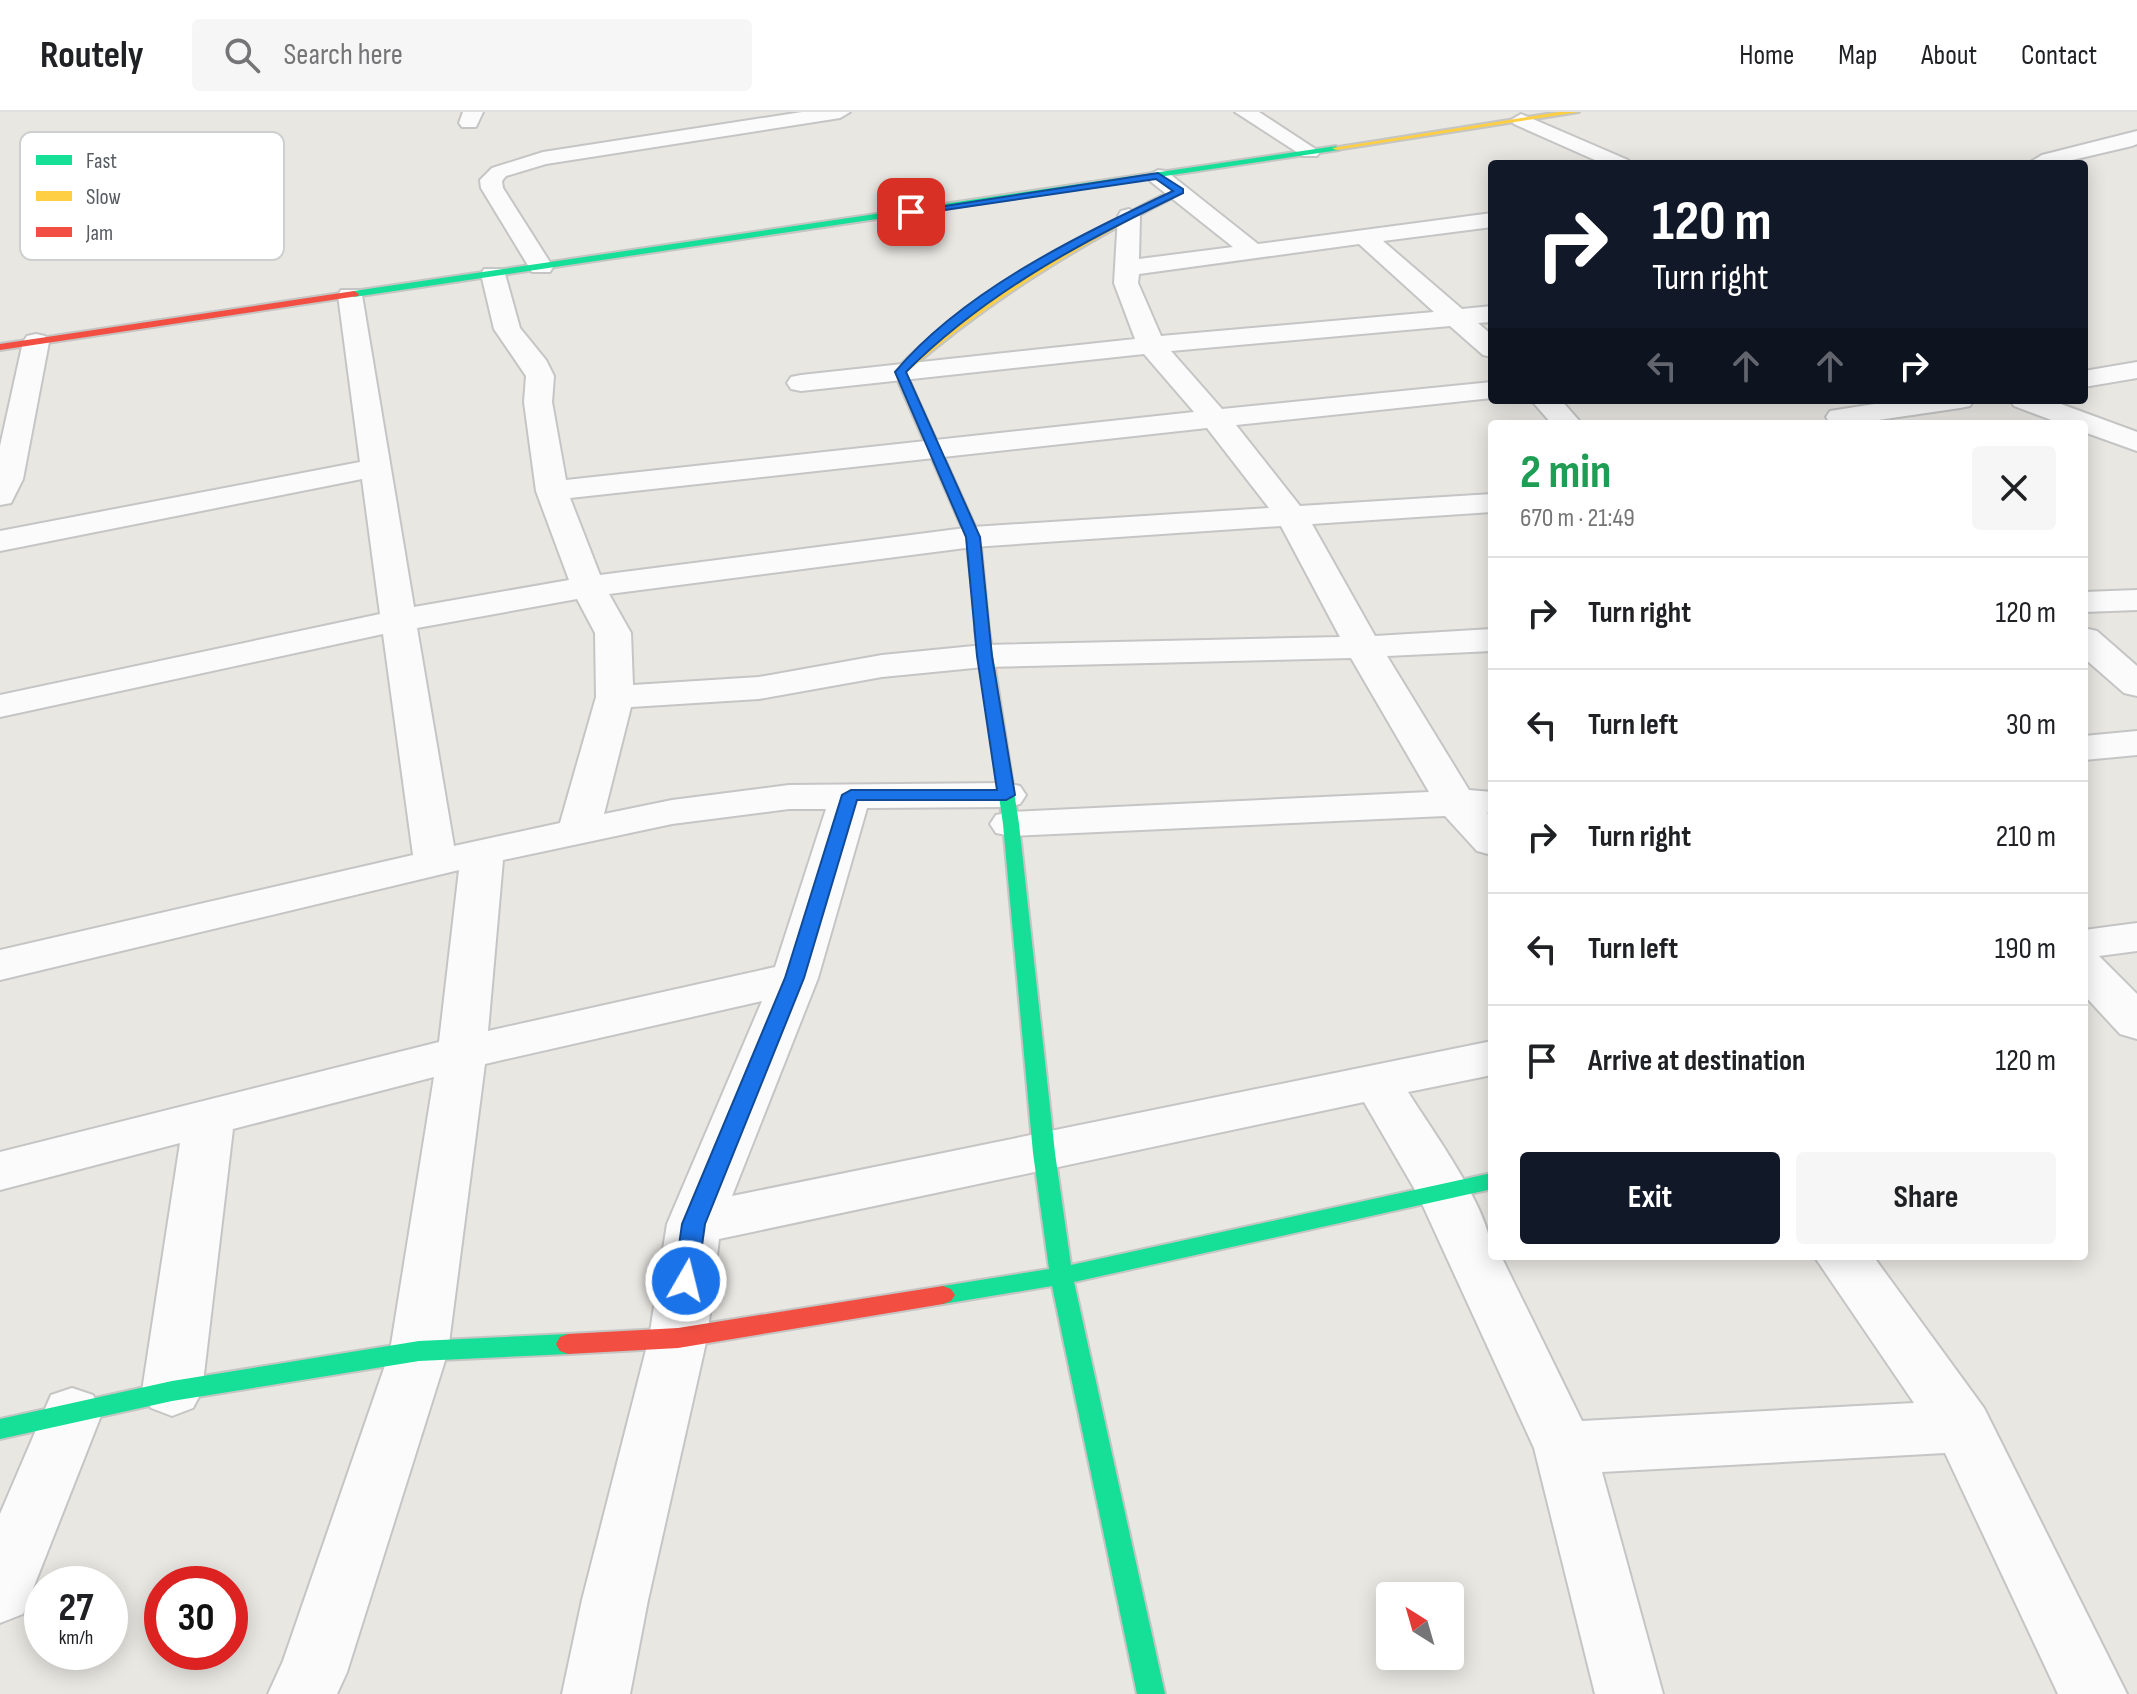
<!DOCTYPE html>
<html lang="en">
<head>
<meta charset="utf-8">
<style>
	:root { --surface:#fff; --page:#f6f6f6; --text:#202124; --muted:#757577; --line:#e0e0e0; --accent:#111827 }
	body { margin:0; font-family:"Sofia Sans Condensed",sans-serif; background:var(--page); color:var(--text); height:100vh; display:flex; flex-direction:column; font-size:30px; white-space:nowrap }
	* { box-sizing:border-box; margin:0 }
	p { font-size:26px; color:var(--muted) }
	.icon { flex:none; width:44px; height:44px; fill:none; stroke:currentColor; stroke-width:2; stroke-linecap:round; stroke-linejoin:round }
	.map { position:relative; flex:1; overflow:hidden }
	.details { position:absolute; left:1488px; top:308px; width:600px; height:840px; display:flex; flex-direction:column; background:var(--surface); border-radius:8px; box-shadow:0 4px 20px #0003 }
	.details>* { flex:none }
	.guide { position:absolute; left:1488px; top:48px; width:600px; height:244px; border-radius:8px; box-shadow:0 4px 20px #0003; background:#111827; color:#fff; overflow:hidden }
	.needle { width:52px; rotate:323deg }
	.buttons { position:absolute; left:1376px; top:1470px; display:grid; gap:16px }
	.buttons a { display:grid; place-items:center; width:88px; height:88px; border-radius:8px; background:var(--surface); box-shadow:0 4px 20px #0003; font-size:40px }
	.speed { position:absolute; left:24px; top:1454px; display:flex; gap:16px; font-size:40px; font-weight:700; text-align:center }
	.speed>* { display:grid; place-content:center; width:104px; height:104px; border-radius:50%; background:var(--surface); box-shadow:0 4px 20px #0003; line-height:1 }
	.speed small { font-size:20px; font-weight:400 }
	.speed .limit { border:12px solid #d22; background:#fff; color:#111 }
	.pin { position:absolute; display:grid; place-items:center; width:68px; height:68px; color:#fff; margin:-34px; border-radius:16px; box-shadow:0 4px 12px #0006 }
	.me { position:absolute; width:88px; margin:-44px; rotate:8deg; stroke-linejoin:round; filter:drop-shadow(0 0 6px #0008) }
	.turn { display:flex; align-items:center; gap:28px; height:168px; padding:0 32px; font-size:36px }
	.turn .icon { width:104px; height:104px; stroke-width:2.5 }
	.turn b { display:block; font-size:56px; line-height:68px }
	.lanes { display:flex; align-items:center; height:76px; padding:0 32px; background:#0003; justify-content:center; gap:40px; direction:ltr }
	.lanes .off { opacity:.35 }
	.round { display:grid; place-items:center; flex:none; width:84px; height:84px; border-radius:8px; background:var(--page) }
	.overview { display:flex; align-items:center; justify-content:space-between; height:136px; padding:0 32px }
	h1 { font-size:48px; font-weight:700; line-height:60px; color:#1e9e55 }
	.cta { display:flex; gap:16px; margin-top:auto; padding:16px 32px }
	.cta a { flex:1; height:92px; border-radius:8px; background:var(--accent); color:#fff; font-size:32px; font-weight:700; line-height:92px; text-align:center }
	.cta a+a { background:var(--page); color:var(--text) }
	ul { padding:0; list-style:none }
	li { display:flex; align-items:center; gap:24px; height:112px; padding:0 32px; border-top:2px solid var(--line) }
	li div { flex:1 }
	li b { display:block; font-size:30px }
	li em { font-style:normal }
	header { display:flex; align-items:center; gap:48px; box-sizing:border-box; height:112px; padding:0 40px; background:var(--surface); border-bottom:2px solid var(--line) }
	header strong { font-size:38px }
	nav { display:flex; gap:44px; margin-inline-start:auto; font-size:28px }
	.search { width:560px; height:72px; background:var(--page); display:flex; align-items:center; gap:20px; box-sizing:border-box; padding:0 28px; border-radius:8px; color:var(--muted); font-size:30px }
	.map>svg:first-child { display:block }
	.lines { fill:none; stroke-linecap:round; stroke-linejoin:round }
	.street-casing { stroke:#c5c5c5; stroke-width:4 }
	.fast-casing { stroke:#c5c5c4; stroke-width:4 }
	.slow-casing { stroke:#c5c5c4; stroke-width:4 }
	.jam-casing { stroke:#c5c5c4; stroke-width:4 }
	.street { fill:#fcfbfb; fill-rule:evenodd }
	.fast { fill:#16e098; fill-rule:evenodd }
	.slow { fill:#ffcf43; fill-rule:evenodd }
	.jam { fill:#f24e42; fill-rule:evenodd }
	.route { fill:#1a73e8; stroke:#114b97; stroke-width:2 }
	.key { fill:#fff; stroke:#cdced0; stroke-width:2 }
	.key-label { font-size:22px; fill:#585c61 }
</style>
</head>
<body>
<header>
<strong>Routely</strong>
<div class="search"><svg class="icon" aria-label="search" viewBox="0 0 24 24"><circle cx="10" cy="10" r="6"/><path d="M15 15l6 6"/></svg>Search here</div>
<nav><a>Home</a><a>Map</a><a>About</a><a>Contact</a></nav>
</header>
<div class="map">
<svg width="2137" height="1582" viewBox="0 0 2137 1582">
	<rect width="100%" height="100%" fill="#e8e7e2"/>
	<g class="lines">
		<g class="street-casing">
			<g id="street">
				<path d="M463,0h20l-7,15h-14l-3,-4z"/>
				<path d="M802,0h48l-10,6 -294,46 -40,12 -4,5 1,7 50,79 -3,5h-18l-51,-84 -1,-8 12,-12 51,-16z"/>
				<path d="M1235,0h24l61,40 -3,4h-14z"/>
				<path d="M1521,2l107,46 3,4h-27l-90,-40 -3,-4z"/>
				<path d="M2137,19v13l-5,2 -77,18h-28l15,-9z"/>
				<path d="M1158,58l8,1 92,73 234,-31v14l-109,14 79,68 30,-3v16l-14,1 14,12v22l-9,-2 -33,-29 -279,25 51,58 270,-27v16l-256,27 64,81 192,-12v18l-180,12 63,112 117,-7v22l-105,5 82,134 23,2v20l-5,1 5,5v37l-15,-4 -32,-35 -434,20 -15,-3 -6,-9 6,-9 15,-3 418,-20 -78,-134 -367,9 -102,10 -123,22 -128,8 -27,107 68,-14 117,-15 217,-2 14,3 6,9 -6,9 -14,3 -139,1 -49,170 -86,218 760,-155v34l-84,17c25,40 84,119 84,164h9l81,165 332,-18 -100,-147h59l111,152 143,286h-69l-113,-241 -343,19 61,222h-68l-61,-246 -116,-253 -54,-93 -645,137 -12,99 -59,262 -18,94h-68l20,-94 67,-262 18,-114 95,-223 -277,63 -37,287 -101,321 -10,22h-69l15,-33 107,-310 44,-274 -201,52 -31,262 -9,17 -21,8 -21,-8 -9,-17 38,-248 -180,47v-38l439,-110 20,-172 -459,110v-30l413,-95 -30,-221 -383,83v-22l380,-81 -18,-135 -362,72v-20l360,-69 -22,-167 3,-5h18l3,5 52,312 155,-27 -33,-89 -12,-89 2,-26 -32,-47 -13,-55 3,-5h18l3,5 15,54 26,32 8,16 -2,26 14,78 628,-68 -50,-58 -343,37 -10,-2 -4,-6 4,-6 10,-2 334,-36 -21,-56 4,-67 3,-5 8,-2 11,7 -1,43 94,-12 -83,-66 -3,-5zM1359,132l75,68 -273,24 -23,-53 1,-9zM1207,316l62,80 -296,19 -373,48 -30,-77zM1281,414l59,111 -356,8 -102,10 -123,22 -126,8 -2,-52 -22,-39 364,-47zM577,487l18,34 1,64 -36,126 -106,23 -37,-218zM789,697h37l-51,158 -287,64 15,-171 169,-36z"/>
				<path d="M36,222l9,2 4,6 -26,137 -12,24 -11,2v-59l23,-104 4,-6z"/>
				<path d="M2137,250v16l-53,9v-16z"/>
				<path d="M1531,288h30l21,24h-30z"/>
				<path d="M1900,288h74l-4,6 -10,2 -109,16 -21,-1 -4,-6 4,-6z"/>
				<path d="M2010,288h40l87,32v19l-53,-19v-8h-22l-48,-18z"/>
				<path d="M2137,478v20l-53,2v-20z"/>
				<path d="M2084,516l13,3 40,35v30l-13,-3 -40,-35z"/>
				<path d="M2137,619v24l-53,5v-24z"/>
				<path d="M2137,811v28l-38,5 38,38v45l-17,-5 -36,-39v-65z"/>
				<path d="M72,1276l21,7 9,18 -79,201 -23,9v-109l51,-119z"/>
			</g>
		</g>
		<g class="fast-casing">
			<g id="fast">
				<path d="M1336,34l3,4 -985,147 -5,-3 5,-3z"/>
				<path d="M982,514l7,4 30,194 36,329 16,112 421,-92v16l-418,93 91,412h-28l-85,-408 -109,18 -8,-3 -4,-6 4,-6 8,-3 106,-17 -16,-116 -30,-329 -28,-194z"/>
				<path d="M568,1222l8,3 4,7 -4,7 -8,3 -149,7 -247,40 -172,38v-20l172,-38 247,-40z"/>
			</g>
		</g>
		<g class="slow-casing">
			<g id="slow">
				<path d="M1559,0h20l-243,38 -4,-2z"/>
				<path d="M1179,76l3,5c-99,50 -192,106 -276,180l74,164 9,93 -7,4 -5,-1 -11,-96 -72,-165c54,-59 148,-113 219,-151 21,-11 43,-24 66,-33z"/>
			</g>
		</g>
		<g class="jam-casing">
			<g id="jam">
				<path d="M354,179l5,3 -1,2 -358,54v-6z"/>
				<path d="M943,1174l8,3 4,6 -4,6 -8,3 -265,44 -110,6 -8,-3 -4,-7 4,-7 8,-3 110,-6z"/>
			</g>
		</g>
		<use href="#street" class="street"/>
		<use href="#fast" class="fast"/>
		<use href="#slow" class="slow"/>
		<use href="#jam" class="jam"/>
	</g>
	<path class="route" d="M1158,61l25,16v4c-100,48 -198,100 -277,179l74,165 12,119 23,139 -9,5h-149l-53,178 -99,246 -8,57 -3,7 -8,2 -9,-2 -3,-7 8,-57 103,-246 57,-183 9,-5h146l-20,-134 -11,-119 -71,-165c69,-82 183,-136 278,-181l-17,-12 -245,36 -5,-3z"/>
	<rect x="20" y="20" width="264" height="128" rx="12" class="key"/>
	<rect x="36" y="43" width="36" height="10" fill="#16e098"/>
	<rect x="36" y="79" width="36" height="10" fill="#ffcf43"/>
	<rect x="36" y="115" width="36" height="10" fill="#f24e42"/>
	<g class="key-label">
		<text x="86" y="56">Fast</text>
		<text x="86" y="92">Slow</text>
		<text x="86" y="128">Jam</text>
	</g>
</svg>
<div class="buttons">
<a><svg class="needle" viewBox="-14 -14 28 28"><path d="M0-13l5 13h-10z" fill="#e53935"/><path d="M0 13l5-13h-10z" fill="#757577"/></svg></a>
</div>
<div class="speed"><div>27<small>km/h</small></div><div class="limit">30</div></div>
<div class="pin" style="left:911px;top:100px;background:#d93025"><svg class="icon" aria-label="arrive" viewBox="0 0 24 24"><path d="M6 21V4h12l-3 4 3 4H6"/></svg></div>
<svg class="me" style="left:686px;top:1169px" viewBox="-20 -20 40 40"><circle r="17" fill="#1a73e8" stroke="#fff" stroke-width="3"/><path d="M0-11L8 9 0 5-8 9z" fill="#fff"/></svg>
<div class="guide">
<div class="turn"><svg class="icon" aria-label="right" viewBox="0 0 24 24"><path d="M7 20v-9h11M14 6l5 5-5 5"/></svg><div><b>120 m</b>Turn right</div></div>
<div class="lanes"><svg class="icon off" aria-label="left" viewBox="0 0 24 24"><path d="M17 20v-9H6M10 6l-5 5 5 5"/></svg><svg class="icon off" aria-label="ahead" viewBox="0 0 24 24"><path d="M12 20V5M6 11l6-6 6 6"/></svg><svg class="icon off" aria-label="ahead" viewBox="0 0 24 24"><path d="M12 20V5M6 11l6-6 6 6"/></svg><svg class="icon" aria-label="right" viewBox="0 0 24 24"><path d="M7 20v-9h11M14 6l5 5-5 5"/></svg></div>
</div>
<section class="details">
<div class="overview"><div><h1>2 min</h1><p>670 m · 21:49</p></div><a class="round"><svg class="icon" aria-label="close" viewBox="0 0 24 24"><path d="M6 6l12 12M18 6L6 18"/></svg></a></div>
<ul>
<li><svg class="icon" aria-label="right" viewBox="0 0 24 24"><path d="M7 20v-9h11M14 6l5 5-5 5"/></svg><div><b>Turn right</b></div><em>120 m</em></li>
<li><svg class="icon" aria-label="left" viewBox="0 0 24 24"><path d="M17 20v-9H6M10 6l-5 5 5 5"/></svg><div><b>Turn left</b></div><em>30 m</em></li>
<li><svg class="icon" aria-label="right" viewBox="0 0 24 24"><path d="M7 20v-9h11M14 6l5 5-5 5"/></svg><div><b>Turn right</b></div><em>210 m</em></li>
<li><svg class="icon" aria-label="left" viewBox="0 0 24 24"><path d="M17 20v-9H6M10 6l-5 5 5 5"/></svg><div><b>Turn left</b></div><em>190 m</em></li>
<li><svg class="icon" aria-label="arrive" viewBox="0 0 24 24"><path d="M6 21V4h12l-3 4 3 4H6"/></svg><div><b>Arrive at destination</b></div><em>120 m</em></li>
</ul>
<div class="cta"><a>Exit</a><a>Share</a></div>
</section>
</div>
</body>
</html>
